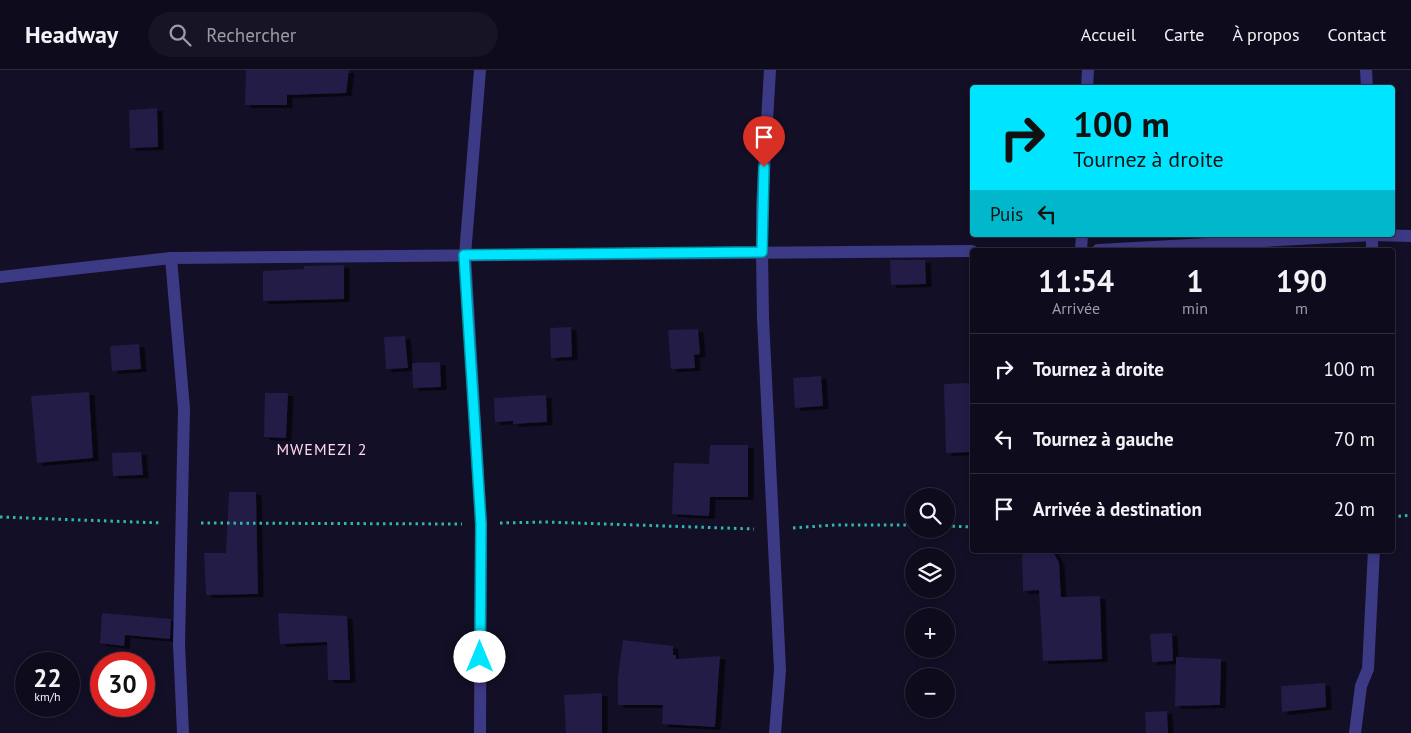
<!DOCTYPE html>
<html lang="fr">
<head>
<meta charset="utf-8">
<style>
	:root { --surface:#0e0b1c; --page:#171425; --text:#f1f3f6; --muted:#9b9ba3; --line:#2e2b3b }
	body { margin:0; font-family:"PT Sans",sans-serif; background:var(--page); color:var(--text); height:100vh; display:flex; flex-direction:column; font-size:19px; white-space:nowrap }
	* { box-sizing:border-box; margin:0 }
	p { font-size:16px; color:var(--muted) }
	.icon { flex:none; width:28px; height:28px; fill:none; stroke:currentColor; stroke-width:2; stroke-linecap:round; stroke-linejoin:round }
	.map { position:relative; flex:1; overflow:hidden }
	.side { position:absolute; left:970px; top:178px; width:425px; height:305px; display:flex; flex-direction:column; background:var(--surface); border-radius:5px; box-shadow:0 2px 8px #0003,0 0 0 1px var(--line) }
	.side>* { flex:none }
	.top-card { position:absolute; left:970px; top:15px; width:425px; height:152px; border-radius:5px; box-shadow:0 2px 8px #0003,0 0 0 1px var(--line); background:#00e5ff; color:#111; overflow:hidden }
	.buttons { position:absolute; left:905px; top:418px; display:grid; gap:10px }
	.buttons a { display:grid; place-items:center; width:50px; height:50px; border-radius:50%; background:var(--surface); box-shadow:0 2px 8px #0003,0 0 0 1px var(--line); font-size:25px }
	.speed { position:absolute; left:15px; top:582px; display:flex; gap:10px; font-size:25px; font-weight:700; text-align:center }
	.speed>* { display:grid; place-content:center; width:65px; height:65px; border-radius:50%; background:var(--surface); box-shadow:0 2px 8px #0003,0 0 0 1px var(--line); line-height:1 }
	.speed small { font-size:12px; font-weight:400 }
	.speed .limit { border:8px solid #d22; background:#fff; color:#111 }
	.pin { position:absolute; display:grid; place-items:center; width:42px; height:42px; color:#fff; margin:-51px -21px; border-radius:50% 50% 50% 0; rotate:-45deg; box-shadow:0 0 5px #0007 }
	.pin .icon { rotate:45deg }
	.me { position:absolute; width:55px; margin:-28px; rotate:0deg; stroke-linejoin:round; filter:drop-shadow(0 0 4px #0008) }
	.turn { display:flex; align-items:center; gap:18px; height:105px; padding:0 20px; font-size:22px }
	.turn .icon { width:65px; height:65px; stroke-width:2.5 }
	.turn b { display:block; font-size:35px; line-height:42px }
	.then { display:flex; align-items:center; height:48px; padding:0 20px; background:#0003; gap:10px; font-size:19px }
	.eta { display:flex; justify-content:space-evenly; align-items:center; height:85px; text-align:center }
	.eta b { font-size:30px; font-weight:700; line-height:35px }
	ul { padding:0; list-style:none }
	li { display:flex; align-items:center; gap:15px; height:70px; padding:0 20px; border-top:1px solid var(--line) }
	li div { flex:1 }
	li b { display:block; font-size:19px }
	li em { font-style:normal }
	header { display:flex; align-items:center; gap:30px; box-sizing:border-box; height:70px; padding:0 25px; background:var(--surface); border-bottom:1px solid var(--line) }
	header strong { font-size:24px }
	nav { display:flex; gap:28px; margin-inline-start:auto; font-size:18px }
	.search { width:350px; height:45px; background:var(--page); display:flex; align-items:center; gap:12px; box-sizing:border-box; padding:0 18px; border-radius:28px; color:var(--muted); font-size:19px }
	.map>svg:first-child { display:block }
	.building { fill:#241b47; filter:url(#shadow) }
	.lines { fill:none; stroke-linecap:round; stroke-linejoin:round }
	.path { stroke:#2fb8b0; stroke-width:3; stroke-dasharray:2.5 4; stroke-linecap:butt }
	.minor { stroke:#3d3a85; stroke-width:12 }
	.route-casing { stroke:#0095a6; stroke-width:12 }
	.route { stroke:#00e5ff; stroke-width:9 }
	.labels { text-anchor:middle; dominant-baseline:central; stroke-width:5; stroke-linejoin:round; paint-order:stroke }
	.quarter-label { font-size:16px; letter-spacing:1px; fill:#ffd6f0; stroke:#130f26 }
</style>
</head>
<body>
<header>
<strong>Headway</strong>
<div class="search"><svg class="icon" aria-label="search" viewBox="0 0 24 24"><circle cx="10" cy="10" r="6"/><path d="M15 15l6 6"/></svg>Rechercher</div>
<nav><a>Accueil</a><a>Carte</a><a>À propos</a><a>Contact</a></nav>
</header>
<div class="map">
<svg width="1411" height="663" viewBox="0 0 1411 663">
	<defs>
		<filter id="shadow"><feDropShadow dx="5.5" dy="3" stdDeviation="0" flood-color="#0009"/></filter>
	</defs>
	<rect width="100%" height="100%" fill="#130f26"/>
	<g class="building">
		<path d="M246,0h103l-3,23 -59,2v10h-42z"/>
		<path d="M157,38l1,39 -28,1 -1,-38z"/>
		<path d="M890,190h35l1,24 -35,1z"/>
		<path d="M344,195v34l-81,2v-30l41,-2v-3z"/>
		<path d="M571,257l1,30 -21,1 -1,-30z"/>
		<path d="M698,259l2,25 -6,1 1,13 -24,1 -3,-39z"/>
		<path d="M405,266l3,32 -22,1 -2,-32z"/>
		<path d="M139,274l2,25 -29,2 -2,-25z"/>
		<path d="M440,292l1,25 -28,1 -1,-25z"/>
		<path d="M821,306l2,30 -28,2 -2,-30z"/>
		<path d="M972,313v69l-26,1 -2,-69z"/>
		<path d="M89,322l4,66 -56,5 -6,-67z"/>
		<path d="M265,323h23l-2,45 -22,-1z"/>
		<path d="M546,325l1,27 -34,2v-3l-18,1 -1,-24z"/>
		<path d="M710,375h38v52h-38l-1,19 -37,-2 2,-51 35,1z"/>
		<path d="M141,382l2,23 -30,1 -1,-23z"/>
		<path d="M229,422h27l2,102 -52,1 -2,-42h22z"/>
		<path d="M1022,480h30l7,12 2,35 39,-1 2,63 -59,2 -4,-71 -16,1z"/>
		<path d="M102,543l69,6 -1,20 -45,-4 -1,11 -24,-3z"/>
		<path d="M278,543l69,3 3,64h-22l-1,-38 -47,2z"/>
		<path d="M1172,563l1,28 -21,1 -2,-28z"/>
		<path d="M623,570l50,6v9h3v4l44,-3 -5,71 -53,-3 1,-19h-45v-28z"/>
		<path d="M1176,587l45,2 -1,46 -45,1z"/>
		<path d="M1325,613l1,24 -44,5 -1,-26z"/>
		<path d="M602,623v40h-36l-2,-38z"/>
		<path d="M1167,641l1,22h-22l-1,-21z"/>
	</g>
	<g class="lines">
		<g class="path">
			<path d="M0,447l162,6"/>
			<path d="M1392,447l19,-2"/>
			<path d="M201,453l261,1"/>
			<path d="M500,453l46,-1 208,7"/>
			<path d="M946,456l26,1"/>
			<path d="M793,458l41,-3h80"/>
		</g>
		<g class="minor">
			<path d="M480,0l-15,185 16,269 -1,209"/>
			<path d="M770,0l-8,135v47l1,66 17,352 -5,63"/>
			<path d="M1366,0l1,18"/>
			<path d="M1087,18l1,-18"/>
			<path d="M1372,165v15"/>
			<path d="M1081,180l1,-15"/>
			<path d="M1098,180l274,-15 39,1"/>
			<path d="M171,188l13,151 -5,235 4,89"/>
			<path d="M0,207l171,-19 801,-7"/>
			<path d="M1355,663l6,-47 7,-17 6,-119"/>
		</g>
	</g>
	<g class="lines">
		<g class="route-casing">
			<path id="route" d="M480,587l1,-133 -17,-269 298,-3 2,-85"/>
		</g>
		<use href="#route" class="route"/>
	</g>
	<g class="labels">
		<g class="quarter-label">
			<text x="322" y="379">MWEMEZI 2</text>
		</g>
	</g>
</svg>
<div class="buttons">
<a><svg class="icon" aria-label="search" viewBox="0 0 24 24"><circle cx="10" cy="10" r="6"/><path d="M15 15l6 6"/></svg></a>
<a><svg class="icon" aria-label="layers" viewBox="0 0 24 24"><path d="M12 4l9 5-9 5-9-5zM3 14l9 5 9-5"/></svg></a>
<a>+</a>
<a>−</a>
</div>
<div class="speed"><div>22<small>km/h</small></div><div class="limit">30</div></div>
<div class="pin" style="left:764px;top:97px;background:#d93025"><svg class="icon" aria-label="arrive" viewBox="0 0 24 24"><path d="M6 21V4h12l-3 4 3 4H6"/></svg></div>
<svg class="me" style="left:480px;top:587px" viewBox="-20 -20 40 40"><circle r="19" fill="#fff"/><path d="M0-13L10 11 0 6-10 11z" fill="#00e5ff"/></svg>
<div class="top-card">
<div class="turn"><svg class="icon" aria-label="right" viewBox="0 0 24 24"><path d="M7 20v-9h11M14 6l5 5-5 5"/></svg><div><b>100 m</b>Tournez à droite</div></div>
<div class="then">Puis<svg class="icon" aria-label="left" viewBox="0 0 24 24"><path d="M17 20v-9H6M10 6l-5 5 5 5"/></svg></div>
</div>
<section class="side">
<div class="eta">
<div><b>11:54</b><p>Arrivée</p></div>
<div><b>1</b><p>min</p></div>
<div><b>190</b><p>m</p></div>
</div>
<ul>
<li><svg class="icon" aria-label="right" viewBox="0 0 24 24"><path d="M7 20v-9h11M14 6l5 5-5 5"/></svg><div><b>Tournez à droite</b></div><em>100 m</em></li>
<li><svg class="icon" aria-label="left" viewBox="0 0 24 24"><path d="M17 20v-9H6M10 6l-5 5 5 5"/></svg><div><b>Tournez à gauche</b></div><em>70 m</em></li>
<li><svg class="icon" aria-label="arrive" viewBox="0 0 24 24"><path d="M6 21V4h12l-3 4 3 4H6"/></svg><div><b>Arrivée à destination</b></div><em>20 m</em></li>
</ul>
</section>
</div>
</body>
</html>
